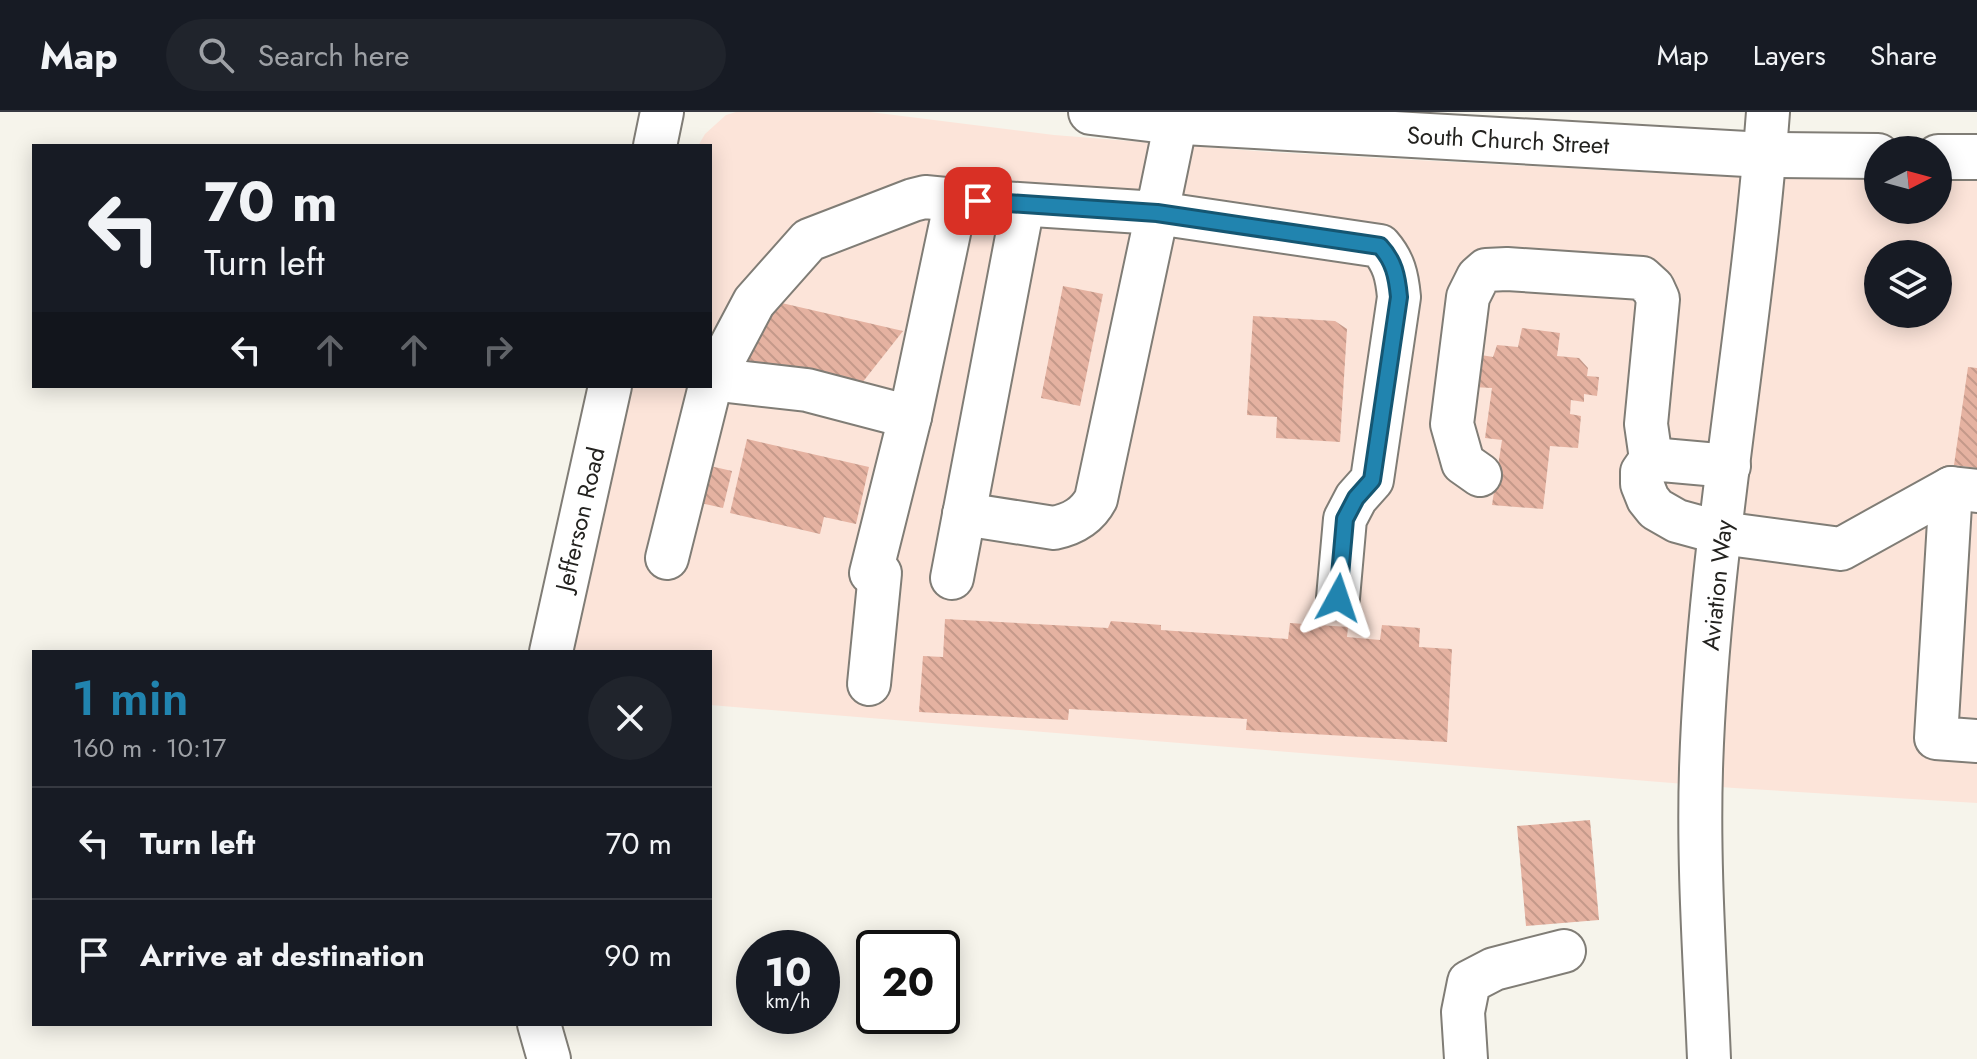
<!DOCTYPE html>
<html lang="en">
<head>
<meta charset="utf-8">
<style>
	:root { --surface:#171b24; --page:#20242c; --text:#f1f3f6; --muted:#9ea1a6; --line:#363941; --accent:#2184af }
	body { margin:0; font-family:Jost,sans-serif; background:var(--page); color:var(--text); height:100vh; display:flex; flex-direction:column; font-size:30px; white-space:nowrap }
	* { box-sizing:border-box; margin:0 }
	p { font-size:26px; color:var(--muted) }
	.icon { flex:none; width:44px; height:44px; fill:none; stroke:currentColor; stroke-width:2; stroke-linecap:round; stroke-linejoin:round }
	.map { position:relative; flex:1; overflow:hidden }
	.details { position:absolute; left:32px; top:538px; width:680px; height:376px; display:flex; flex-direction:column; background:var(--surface); border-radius:0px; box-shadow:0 4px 20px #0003 }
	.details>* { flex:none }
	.hud { position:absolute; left:32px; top:32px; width:680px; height:244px; border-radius:0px; box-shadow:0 4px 20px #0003; background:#171b24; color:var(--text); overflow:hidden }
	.needle { width:52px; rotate:84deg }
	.tools { position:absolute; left:1864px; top:24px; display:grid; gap:16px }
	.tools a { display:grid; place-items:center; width:88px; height:88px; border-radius:50%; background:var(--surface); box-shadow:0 4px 20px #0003; font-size:40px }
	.speed { position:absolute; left:736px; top:818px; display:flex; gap:16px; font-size:40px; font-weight:700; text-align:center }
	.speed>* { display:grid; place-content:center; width:104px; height:104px; border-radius:50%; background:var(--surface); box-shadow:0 4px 20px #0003; line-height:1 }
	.speed small { font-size:20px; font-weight:400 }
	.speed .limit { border:4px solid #111; border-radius:12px; background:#fff; color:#111 }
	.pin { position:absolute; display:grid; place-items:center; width:68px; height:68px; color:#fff; margin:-34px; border-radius:16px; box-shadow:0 4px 12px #0006 }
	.me { position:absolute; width:88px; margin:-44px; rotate:5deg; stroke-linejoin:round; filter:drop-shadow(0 0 6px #0008) }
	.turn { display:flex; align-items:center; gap:28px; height:168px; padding:0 40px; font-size:36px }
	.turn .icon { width:104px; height:104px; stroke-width:2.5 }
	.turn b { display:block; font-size:56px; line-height:68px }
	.lanes { display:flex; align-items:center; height:76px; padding:0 40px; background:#0003; justify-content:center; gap:40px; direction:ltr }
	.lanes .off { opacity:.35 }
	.round { display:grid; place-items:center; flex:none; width:84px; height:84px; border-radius:42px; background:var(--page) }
	.overview { display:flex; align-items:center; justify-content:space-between; height:136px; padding:0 40px }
	h1 { font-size:48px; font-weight:600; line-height:60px; color:var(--accent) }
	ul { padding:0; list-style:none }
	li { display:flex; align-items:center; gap:24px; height:112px; padding:0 40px; border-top:2px solid var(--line) }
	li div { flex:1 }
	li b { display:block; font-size:30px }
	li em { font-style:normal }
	header { display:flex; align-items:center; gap:48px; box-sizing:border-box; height:112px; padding:0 40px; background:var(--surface); border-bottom:2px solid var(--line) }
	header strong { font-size:38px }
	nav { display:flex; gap:44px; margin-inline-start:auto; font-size:28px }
	.search { width:560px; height:72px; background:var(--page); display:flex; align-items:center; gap:20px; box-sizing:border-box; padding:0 28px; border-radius:44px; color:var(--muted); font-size:30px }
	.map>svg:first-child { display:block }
	.commercial { fill:#fce4d9; fill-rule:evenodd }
	.building { fill:url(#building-back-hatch) }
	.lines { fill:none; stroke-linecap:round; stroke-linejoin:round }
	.minor-casing { stroke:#807d76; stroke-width:46 }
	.major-casing { stroke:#807d76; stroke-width:48 }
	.minor { stroke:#fff; stroke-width:42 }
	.major { stroke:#fff; stroke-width:44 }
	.route-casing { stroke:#155672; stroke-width:20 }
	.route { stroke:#2184af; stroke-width:14 }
	.labels { text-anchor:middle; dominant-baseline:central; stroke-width:8; stroke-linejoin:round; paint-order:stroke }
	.street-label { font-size:24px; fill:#23221f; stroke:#fff }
</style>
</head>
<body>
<header>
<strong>Map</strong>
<div class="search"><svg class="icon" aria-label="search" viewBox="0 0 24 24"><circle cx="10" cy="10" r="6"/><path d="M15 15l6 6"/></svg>Search here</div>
<nav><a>Map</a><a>Layers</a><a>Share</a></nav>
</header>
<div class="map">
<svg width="1977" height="947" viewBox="0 0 1977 947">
	<defs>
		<pattern id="building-back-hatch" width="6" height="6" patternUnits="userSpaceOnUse" patternTransform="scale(2)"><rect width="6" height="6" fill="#e5b2a1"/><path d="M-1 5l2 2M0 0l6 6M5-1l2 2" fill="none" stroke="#c4998a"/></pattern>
	</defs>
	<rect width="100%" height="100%" fill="#f6f4eb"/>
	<path class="commercial" d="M736,0h134l184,23 215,17 388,21 221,1v36h60v-35l39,1v627l-243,-15 -1024,-83v-53h-139l56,-266h83v-240h-12l7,-12 21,-19zM1878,142h60v60h-60z"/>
	<g class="building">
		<path d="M1063,174l40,8 -23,112 -39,-8z"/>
		<path d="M773,189l130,30 -45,57 -126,-30z"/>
		<path d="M1253,204l82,5 12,8 -7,113 -64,-4 1,-21 -30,-2z"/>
		<path d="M1522,216l38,5 -3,23 22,2 9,10 -1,8 12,1 -2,19 -13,-2v8l-13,-2 -1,14 11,2 -3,32 -28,-2 -7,63 -51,-4 10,-65 -17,-2 7,-50 -20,-1 3,-33 18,3 4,-12 21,2z"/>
		<path d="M1968,255l9,1v100l-23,-3z"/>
		<path d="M747,327l122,28 -13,57 -32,-7 -4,17 -90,-21z"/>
		<path d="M697,351l35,8 -9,37 -36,-8z"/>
		<path d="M945,507l163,9 3,-7 50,4v5l127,9 2,-16 58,4 -1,10 33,3 2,-15 38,3 -1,19 33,2 -5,93 -201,-12 1,-11 -178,-10 -1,11 -149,-8 4,-56 20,1z"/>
		<path d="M1590,708l9,100 -73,6 -9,-100z"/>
	</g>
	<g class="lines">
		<g class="minor-casing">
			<g id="minor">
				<path d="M655,34l7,-34"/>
				<path d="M710,267l97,11 103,27 -39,156"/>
				<path d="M710,273l44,-83 55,-62 104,-40 12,-3 31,3"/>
				<path d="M910,305l46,-217 201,13 19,-92"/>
				<path d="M1729,354l-78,-7 -9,13v12l6,15 8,10 21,12 44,12 120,16 110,-61 26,3"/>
				<path d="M1480,363l-17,-12 -11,-39 16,-127 10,-20 8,-7 21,-1 135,9 11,10 5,11 -12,125 5,35"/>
				<path d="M1951,376l-15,250 41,3"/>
				<path d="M964,402l90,14c19,-4 33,-12 42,-29l61,-286 223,33c14,16 17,30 19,51l-27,183 -16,18 -11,21 -7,79"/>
				<path d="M667,446l43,-172"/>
				<path d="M952,466l71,-373"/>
				<path d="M551,540l59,-266"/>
				<path d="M869,572l11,-111"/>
				<path d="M539,912l10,35"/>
				<path d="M1466,947l-3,-47 6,-30 25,-13 70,-18"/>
				<path d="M1709,947c-4,-97 -11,-194 -8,-290 7,-220 51,-438 67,-657"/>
			</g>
		</g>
		<g class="major-casing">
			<g id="major">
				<path d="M1091,0l75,9 598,34 114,1"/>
				<path d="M1938,45h39"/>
			</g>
		</g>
		<use href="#minor" class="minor"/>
		<use href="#major" class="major"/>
	</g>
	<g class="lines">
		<g class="route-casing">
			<path id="route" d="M978,89l179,12 223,33c14,15 17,30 19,51l-27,183 -16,18 -11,21 -7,79"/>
		</g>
		<use href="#route" class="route"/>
	</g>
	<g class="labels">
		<g class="street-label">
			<text transform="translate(1508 28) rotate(3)">South Church Street</text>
			<text transform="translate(580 407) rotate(-77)">Jefferson Road</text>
			<text transform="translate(1717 473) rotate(-84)">Aviation Way</text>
		</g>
	</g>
</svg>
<div class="tools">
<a><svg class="needle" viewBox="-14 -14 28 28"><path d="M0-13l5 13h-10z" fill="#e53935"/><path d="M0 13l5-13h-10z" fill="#9ea1a6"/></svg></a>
<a><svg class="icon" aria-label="layers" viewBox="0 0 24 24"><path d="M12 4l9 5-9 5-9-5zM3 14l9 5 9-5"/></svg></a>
</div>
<div class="speed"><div>10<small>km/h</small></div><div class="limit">20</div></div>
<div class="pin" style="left:978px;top:89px;background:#d93025"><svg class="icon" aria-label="arrive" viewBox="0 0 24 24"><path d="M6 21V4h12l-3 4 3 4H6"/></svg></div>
<svg class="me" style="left:1338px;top:486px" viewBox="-20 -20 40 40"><path d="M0-17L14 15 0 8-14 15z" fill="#2184af" stroke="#fff" stroke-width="4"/></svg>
<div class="hud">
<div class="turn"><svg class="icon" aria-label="left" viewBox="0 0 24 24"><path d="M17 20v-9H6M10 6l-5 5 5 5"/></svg><div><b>70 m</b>Turn left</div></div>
<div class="lanes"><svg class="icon" aria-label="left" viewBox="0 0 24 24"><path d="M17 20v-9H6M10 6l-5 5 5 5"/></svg><svg class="icon off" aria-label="ahead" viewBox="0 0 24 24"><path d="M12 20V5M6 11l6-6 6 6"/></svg><svg class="icon off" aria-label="ahead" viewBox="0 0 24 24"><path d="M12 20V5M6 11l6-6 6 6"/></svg><svg class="icon off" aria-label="right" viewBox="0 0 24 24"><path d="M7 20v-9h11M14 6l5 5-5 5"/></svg></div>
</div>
<section class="details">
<div class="overview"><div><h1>1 min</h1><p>160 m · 10:17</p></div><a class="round"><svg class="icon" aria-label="close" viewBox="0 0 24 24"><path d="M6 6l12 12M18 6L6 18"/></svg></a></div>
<ul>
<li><svg class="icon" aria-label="left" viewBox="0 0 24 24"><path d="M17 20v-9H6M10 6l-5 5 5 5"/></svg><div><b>Turn left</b></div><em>70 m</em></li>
<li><svg class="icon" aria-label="arrive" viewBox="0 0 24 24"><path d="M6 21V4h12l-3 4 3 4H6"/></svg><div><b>Arrive at destination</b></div><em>90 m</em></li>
</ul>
</section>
</div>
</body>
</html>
